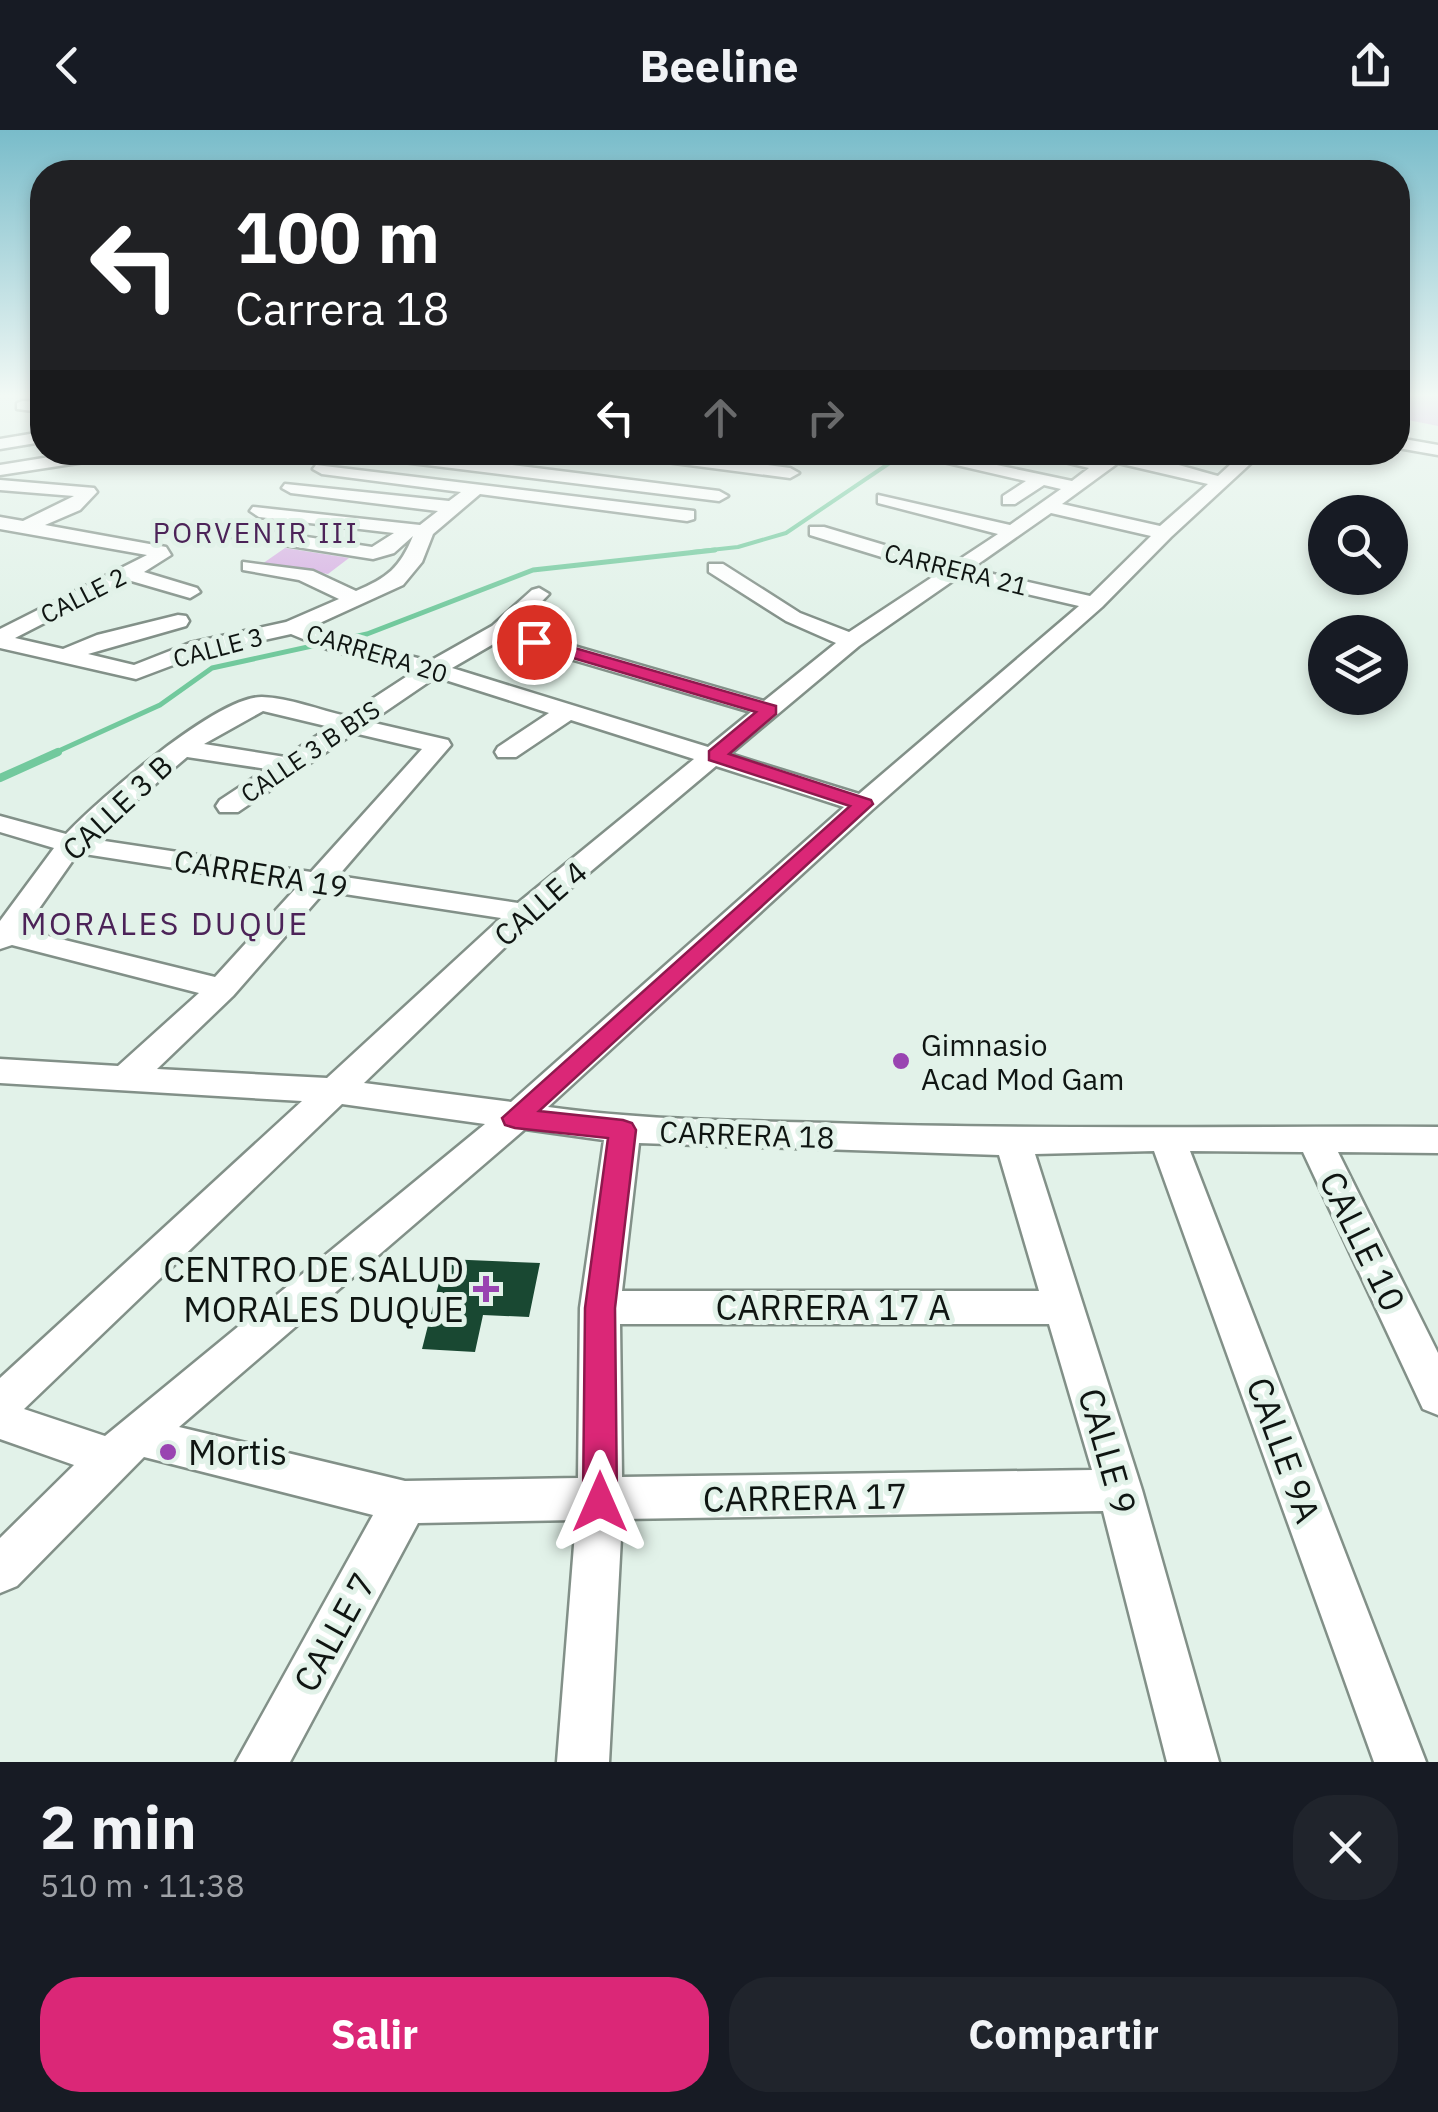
<!DOCTYPE html>
<html lang="es">
<head>
<meta charset="utf-8">
<style>
	:root { --surface:#171b24; --page:#20242c; --text:#f1f3f6; --muted:#9ea1a6; --accent:#db2777 }
	body { margin:0; font-family:"IBM Plex Sans",sans-serif; background:var(--page); color:var(--text); height:100vh; display:flex; flex-direction:column; font-size:38px; white-space:nowrap }
	* { box-sizing:border-box; margin:0 }
	p { font-size:32px; color:var(--muted) }
	.icon { flex:none; width:55px; height:55px; fill:none; stroke:currentColor; stroke-width:2; stroke-linecap:round; stroke-linejoin:round }
	.map { position:relative; height:1632px; overflow:hidden }
	.details { display:flex; flex-direction:column; background:var(--surface); flex:1 }
	.details>* { flex:none }
	.hud { position:absolute; left:30px; top:30px; width:1380px; height:305px; border-radius:40px; box-shadow:0 5px 15px #0003; background:#202124; color:#fff; overflow:hidden }
	.tools { position:absolute; left:1308px; top:365px; display:grid; gap:20px }
	.tools a { display:grid; place-items:center; width:100px; height:100px; border-radius:50%; background:var(--surface); box-shadow:0 5px 15px #0003; font-size:50px }
	.pin { position:absolute; display:grid; place-items:center; width:85px; height:85px; color:#fff; margin:-42px; border:5px solid #fff; border-radius:50%; box-shadow:0 2px 10px #0007 }
	.me { position:absolute; width:110px; margin:-55px; rotate:0deg; stroke-linejoin:round; filter:drop-shadow(0 0 8px #0008) }
	.turn { display:flex; align-items:center; gap:35px; height:210px; padding:0 40px; font-size:45px }
	.turn .icon { width:130px; height:130px; stroke-width:2.5 }
	.turn b { display:block; font-size:70px; line-height:85px }
	.lanes { display:flex; align-items:center; height:95px; padding:0 40px; background:#0003; justify-content:center; gap:50px; direction:ltr }
	.lanes .off { opacity:.35 }
	.round { display:grid; place-items:center; flex:none; width:105px; height:105px; border-radius:40px; background:var(--page) }
	.headline { display:flex; align-items:center; justify-content:space-between; height:170px; padding:0 40px }
	h1 { font-size:60px; font-weight:700; line-height:75px }
	.cta { display:flex; gap:20px; margin-top:auto; padding:20px 40px }
	.cta a { flex:1; height:115px; border-radius:40px; background:var(--accent); color:#fff; font-size:40px; font-weight:700; line-height:115px; text-align:center }
	.cta a+a { background:var(--page); color:var(--text) }
	header { display:flex; justify-content:space-between; align-items:center; height:130px; padding:0 40px; background:var(--surface); font-size:45px; font-weight:700 }
	.map>svg:first-child { display:block }
	.green { fill:#d8b2e4 }
	.lines { fill:none; stroke-linecap:round; stroke-linejoin:round }
	.stream-far2 { stroke:#72c99d; stroke-width:4 }
	.stream-far1 { stroke:#72c99d; stroke-width:5 }
	.stream { stroke:#72c99d; stroke-width:8 }
	.building { fill:#194832 }
	.minor-casing { stroke:#829088; stroke-width:5 }
	.minor { fill:#fff; fill-rule:evenodd }
	.route { fill:#db2777; stroke:#8e194d; stroke-width:2.5 }
	.poi-dot { fill:#9944b1; stroke:#e2f2e9; stroke-width:4 }
	.labels { text-anchor:middle; dominant-baseline:central; stroke-width:10; stroke-linejoin:round; paint-order:stroke }
	.far-street-label { font-size:25px; fill:#0f1512; stroke:#e2f2e9 }
	.far-neighbourhood-label { font-size:28px; letter-spacing:2.5px; fill:#4c2358; stroke:#e2f2e9 }
	.street-label { font-size:30px; fill:#0f1512; stroke:#e2f2e9 }
	.poi-label { font-size:30px; fill:#0f1512; stroke:#e2f2e9; text-anchor:start }
	.neighbourhood-label { font-size:32px; letter-spacing:2.5px; fill:#4c2358; stroke:#e2f2e9 }
	.near-street-label { font-size:35px; fill:#0f1512; stroke:#e2f2e9 }
	.near-poi-label { font-size:35px; fill:#0f1512; stroke:#e2f2e9; text-anchor:end }
</style>
</head>
<body>
<header><svg class="icon" aria-label="back" viewBox="0 0 24 24"><path d="M15 5l-7 7 7 7"/></svg>Beeline<svg class="icon" aria-label="share" viewBox="0 0 24 24"><path d="M12 15V3M7 8l5-5 5 5M5 13v7h14v-7"/></svg></header>
<div class="map">
<svg width="1438" height="1632" viewBox="0 0 1438 1632">
	<rect width="100%" height="100%" fill="#e2f2e9"/>
	<g class="green">
		<path d="M1398,263l40,3v30l-40,-8z"/>
		<path d="M285,418l64,10 -21,16 -66,-10z"/>
	</g>
	<g class="lines">
		<path class="stream-far2" d="M692,422l46,-5 48,-14 111,-75 -5,-6"/>
		<path class="stream-far1" d="M52,624l108,-49 52,-37 155,-34 166,-64 182,-20"/>
		<path class="stream" d="M0,648l58,-26"/>
	</g>
	<path class="building" d="M445,1129l95,4 -11,54 -46,-2 -8,37 -53,-3z"/>
	<g class="lines">
		<g class="minor-casing">
			<g id="minor">
				<path d="M23,271l19,1v10l-25,-3v-6z"/>
				<path d="M42,302v10l-42,7v-10z"/>
				<path d="M1398,308l40,7v10l-40,-7z"/>
				<path d="M81,322h98l1,3 -8,5 -81,1 -91,14v-10z"/>
				<path d="M355,322h53l311,39 9,5 -9,5 -356,-44z"/>
				<path d="M620,322h51l119,16 9,5 -9,5 -162,-21z"/>
				<path d="M935,322l137,29 17,-13 -64,-16h36l39,8c22,-16 85,8 118,16l26,-24h19l-92,85 -69,70 -230,203 -324,297c94,13 187,14 281,16 203,7 406,3 609,4v26l-100,-1 100,201v62l-15,-6 -120,-257 -113,-1 236,611h-52l-220,-611 -119,3 107,336 77,272h-52l-64,-251 -481,8 -13,243h-52l19,-242 -158,3 -128,239h-54l137,-247 -229,-58 -127,129 -17,7v-55l74,-73 -74,-26v-61l302,-277 -302,-18v-24l118,7 81,-73 -187,-48 -12,4v-28l54,-73 -54,-16v-16l66,18c32,-34 151,-138 196,-137 27,1 58,13 84,19l69,-45 -83,-20 -41,-17 -86,19 -69,26 -136,-31v-19l147,-74 -147,-26v-12l23,4 51,-25 -74,-6v-10l94,8 3,4 -17,18 -35,15 121,22 5,8 -27,17 53,16 3,4 -10,6 -62,-18 -113,58 48,11 34,-14 81,-20 8,1 3,5 -3,5 -98,28 46,11 56,-22 96,-21 53,-23 -40,-19 -56,-10v-8l70,9 43,20c31,-13 44,-23 57,-55l-19,17 -21,6 -153,-24v-8l7,-2 145,22 22,-14 -135,-16 -9,-6 3,-4 167,18 18,-14 -147,-18 -9,-5 3,-4 164,17 12,-9 -139,-18 -9,-5 3,-4 378,46v8l-7,2 -207,-27 -47,40 -11,28 -19,23 -92,42 37,14 82,20 62,-35 40,-36 7,-2 10,6 -34,35 249,72 72,-58 -50,-22 -77,-49v-8h14l77,49 49,19 88,-58 -127,-39v-8h14l127,38 47,-31 -120,-31v-8l132,30 51,-36 -17,-4 -29,19h-12v-8l23,-15 -91,-21zM1118,333l90,21 -48,42 -98,-22zM1051,383l100,23 -61,60 -119,-27zM957,448l122,28 -220,188 -129,-40 129,-108zM502,509l249,73 -43,35 -256,-79zM436,547l113,36 -51,34 -3,5 3,5h18l55,-37 123,39 -176,144 -180,-27 113,-131 -3,-5 -78,-18zM263,581l67,16 -45,30 -81,-13zM354,603l68,16 -111,123 -220,-33 96,-82 80,12 -47,31 -4,6 4,6h18zM716,636l128,41 -333,295 -147,-19 170,-164zM78,723l219,34 -82,90 -191,-47zM325,761l176,27 -174,160 -170,-9 76,-73zM342,974l143,20 -380,312 -81,-27zM525,999l79,11 -24,168 -2,170 -173,3 -226,-54zM639,1013l360,12 40,136h-417zM620,1194h429l43,146 -470,7z"/>
			</g>
		</g>
		<use href="#minor" class="minor"/>
	</g>
	<linearGradient id="sky" x2="0" y2="1"><stop stop-color="#79bcca"/><stop offset="0.54" stop-color="#f2f9f5"/><stop offset="1" stop-color="#f2f9f5" stop-opacity="0"/></linearGradient>
	<rect width="1438" height="491" fill="url(#sky)"/>
	<path class="route" d="M529,508h11l236,68v8l-47,40 142,46 2,4 -334,307 84,9 9,3 4,7 -21,178 2,194 -5,11 -12,4 -12,-4 -5,-11 2,-194 23,-170 -93,-10 -10,-3 -3,-7 348,-312 -141,-46v-9l47,-39 -227,-67z"/>
	<g class="poi-dot">
		<circle cx="901" cy="931" r="10"/>
		<path d="M481 1144h10v10h10v10h-10v10h-10v-10h-10v-10h10z"/>
		<circle cx="168" cy="1322" r="10"/>
	</g>
	<g class="labels">
		<g class="far-street-label">
			<text transform="translate(956 439) rotate(14)">CARRERA 21</text>
			<text transform="translate(83 465) rotate(-27)">CALLE 2</text>
			<text transform="translate(218 517) rotate(-15)">CALLE 3</text>
			<text transform="translate(377 523) rotate(17)">CARRERA 20</text>
			<text transform="translate(310 621) rotate(-34)">CALLE 3 B BIS</text>
		</g>
		<g class="far-neighbourhood-label">
			<text x="256" y="402">PORVENIR III</text>
		</g>
		<g class="street-label">
			<text transform="translate(117 677) rotate(-43)">CALLE 3 B</text>
			<text transform="translate(261 743) rotate(9)">CARRERA 19</text>
			<text transform="translate(540 773) rotate(-41)">CALLE 4</text>
			<text transform="translate(747 1004) rotate(2)">CARRERA 18</text>
		</g>
		<g class="poi-label">
			<text x="921" y="914">Gimnasio<tspan x="921" dy="34">Acad Mod Gam</tspan></text>
		</g>
		<g class="neighbourhood-label">
			<text x="165" y="793">MORALES DUQUE</text>
		</g>
		<g class="near-street-label">
			<text transform="translate(1363 1111) rotate(64)">CALLE 10</text>
			<text x="833" y="1177">CARRERA 17 A</text>
			<text transform="translate(1284 1320) rotate(70)">CALLE 9A</text>
			<text transform="translate(1108 1321) rotate(74)">CALLE 9</text>
			<text transform="translate(805 1367) rotate(-1)">CARRERA 17</text>
			<text transform="translate(334 1502) rotate(-61)">CALLE 7</text>
		</g>
		<g class="near-poi-label">
			<text x="464" y="1139">CENTRO DE SALUD<tspan x="464" dy="40">MORALES DUQUE</tspan></text>
			<text x="188" y="1322" text-anchor="start">Mortis</text>
		</g>
	</g>
</svg>
<div class="tools">
<a><svg class="icon" aria-label="search" viewBox="0 0 24 24"><circle cx="10" cy="10" r="6"/><path d="M15 15l6 6"/></svg></a>
<a><svg class="icon" aria-label="layers" viewBox="0 0 24 24"><path d="M12 4l9 5-9 5-9-5zM3 14l9 5 9-5"/></svg></a>
</div>
<div class="pin" style="left:534px;top:512px;background:#d93025"><svg class="icon" aria-label="arrive" viewBox="0 0 24 24"><path d="M6 21V4h12l-3 4 3 4H6"/></svg></div>
<svg class="me" style="left:600px;top:1372px" viewBox="-20 -20 40 40"><path d="M0-17L14 15 0 8-14 15z" fill="#db2777" stroke="#fff" stroke-width="4"/></svg>
<div class="hud">
<div class="turn"><svg class="icon" aria-label="left" viewBox="0 0 24 24"><path d="M17 20v-9H6M10 6l-5 5 5 5"/></svg><div><b>100 m</b>Carrera 18</div></div>
<div class="lanes"><svg class="icon" aria-label="left" viewBox="0 0 24 24"><path d="M17 20v-9H6M10 6l-5 5 5 5"/></svg><svg class="icon off" aria-label="ahead" viewBox="0 0 24 24"><path d="M12 20V5M6 11l6-6 6 6"/></svg><svg class="icon off" aria-label="right" viewBox="0 0 24 24"><path d="M7 20v-9h11M14 6l5 5-5 5"/></svg></div>
</div>
</div>
<section class="details">
<div class="headline"><div><h1>2 min</h1><p>510 m · 11:38</p></div><a class="round"><svg class="icon" aria-label="close" viewBox="0 0 24 24"><path d="M6 6l12 12M18 6L6 18"/></svg></a></div>
<div class="cta"><a>Salir</a><a>Compartir</a></div>
</section>
</body>
</html>
